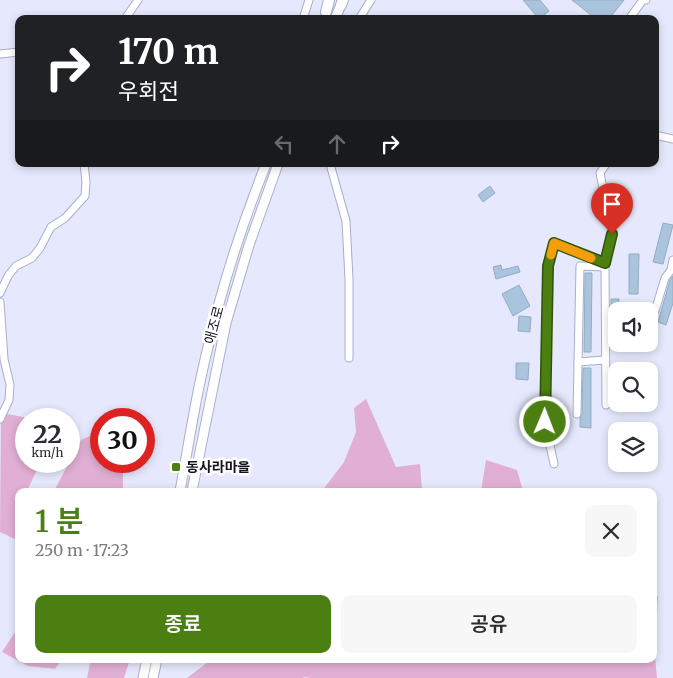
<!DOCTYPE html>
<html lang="ko">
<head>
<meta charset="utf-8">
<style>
	:root { --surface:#fff; --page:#f7f7f7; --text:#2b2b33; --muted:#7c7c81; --accent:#4b7f11 }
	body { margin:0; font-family:Merriweather,"Noto Sans KR",serif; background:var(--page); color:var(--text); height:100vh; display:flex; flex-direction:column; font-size:19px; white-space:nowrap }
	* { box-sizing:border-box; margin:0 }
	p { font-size:16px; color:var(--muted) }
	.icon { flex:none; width:28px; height:28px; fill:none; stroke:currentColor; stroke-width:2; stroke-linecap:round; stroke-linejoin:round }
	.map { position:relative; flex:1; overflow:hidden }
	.side { position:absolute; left:15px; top:488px; width:642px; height:175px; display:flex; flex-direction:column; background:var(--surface); border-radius:10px; box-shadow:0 2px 8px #0003 }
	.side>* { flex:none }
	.hud { position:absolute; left:15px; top:15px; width:644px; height:152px; border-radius:10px; box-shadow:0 2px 8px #0003; background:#202124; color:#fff; overflow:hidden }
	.tools { position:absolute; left:608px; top:302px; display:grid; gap:10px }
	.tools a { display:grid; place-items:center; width:50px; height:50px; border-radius:10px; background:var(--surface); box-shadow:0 2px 8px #0003; font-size:25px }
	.speed { position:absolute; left:15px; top:408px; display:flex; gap:10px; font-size:25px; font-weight:700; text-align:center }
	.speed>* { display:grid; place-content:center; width:65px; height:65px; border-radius:50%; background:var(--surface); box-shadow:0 2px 8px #0003; line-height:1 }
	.speed small { font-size:12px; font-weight:400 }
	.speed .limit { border:8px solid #d22; background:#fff; color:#111 }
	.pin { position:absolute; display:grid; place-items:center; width:42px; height:42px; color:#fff; margin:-51px -21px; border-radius:50% 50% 50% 0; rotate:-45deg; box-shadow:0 0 5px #0007 }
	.pin .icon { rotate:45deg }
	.me { position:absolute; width:55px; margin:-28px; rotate:1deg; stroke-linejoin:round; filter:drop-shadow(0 0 4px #0008) }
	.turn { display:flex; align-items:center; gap:18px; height:105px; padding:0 20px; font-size:22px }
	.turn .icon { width:65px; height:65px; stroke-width:2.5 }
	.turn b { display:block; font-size:35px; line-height:42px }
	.lanes { display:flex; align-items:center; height:48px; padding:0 20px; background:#0003; justify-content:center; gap:25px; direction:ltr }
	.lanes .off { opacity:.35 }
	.round { display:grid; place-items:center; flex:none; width:52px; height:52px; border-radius:10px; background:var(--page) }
	.headline { display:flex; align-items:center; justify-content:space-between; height:85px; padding:0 20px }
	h1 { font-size:30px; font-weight:600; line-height:38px; color:var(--accent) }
	.action { display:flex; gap:10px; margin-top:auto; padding:10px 20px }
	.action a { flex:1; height:58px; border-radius:10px; background:var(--accent); color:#fff; font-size:20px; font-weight:600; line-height:58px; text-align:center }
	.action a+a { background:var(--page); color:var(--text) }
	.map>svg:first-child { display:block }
	.green { fill:#e2afd4 }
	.building { fill:#abc4de; stroke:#93acc5 }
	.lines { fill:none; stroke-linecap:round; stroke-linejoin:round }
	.minor-casing { stroke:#a8adcc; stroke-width:9 }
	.tertiary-casing { stroke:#a8adcc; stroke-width:11 }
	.secondary-casing { stroke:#a8adcc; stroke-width:12 }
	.minor { stroke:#fff; stroke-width:7 }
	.tertiary { stroke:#fff; stroke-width:9 }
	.secondary { stroke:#fff; stroke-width:10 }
	.route-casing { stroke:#31530b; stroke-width:12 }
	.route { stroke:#4b7f11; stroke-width:9 }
	.slow { stroke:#f59e0b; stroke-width:9 }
	.poi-dot { fill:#4b7f11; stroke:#fff; stroke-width:2 }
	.labels { text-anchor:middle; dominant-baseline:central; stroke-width:5; stroke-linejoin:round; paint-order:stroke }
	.street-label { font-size:14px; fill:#13141f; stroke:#fff }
	.poi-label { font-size:14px; font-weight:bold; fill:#13141f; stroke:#fff; text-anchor:start }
</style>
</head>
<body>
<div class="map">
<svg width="673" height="678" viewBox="0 0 673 678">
	<rect width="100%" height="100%" fill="#e6e9fd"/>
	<g class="green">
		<path d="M366,399l30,68 24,-3 2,27h-100l22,-29 12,-30 -2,-24z"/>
		<path d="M1,413l34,6h-9v42h15l-13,28 8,2h-17v50l-19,-9z"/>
		<path d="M101,431v30h22v30h-69l27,-51z"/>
		<path d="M486,460l31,10 6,21h-42z"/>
		<path d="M654,596h4l-3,60 2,22h-346l-6,-1 -2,1h-116l25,-19h442z"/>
		<path d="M19,626v33h43l-7,10 -27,-3 -26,-14z"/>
		<path d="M91,659h39l-6,19h-37z"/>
	</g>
	<g class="building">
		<path d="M523,0h17l9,11 -10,8z"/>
		<path d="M572,0h52l-15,19h-13z"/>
		<path d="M490,186l5,7 -12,9 -5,-7z"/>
		<path d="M663,223l10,2 -10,39 -10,-2z"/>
		<path d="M629,254h10l-1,40h-9z"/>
		<path d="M501,265l1,5 16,-4 2,6 -24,7 -3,-12z"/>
		<path d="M585,273h7l-1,79h-7z"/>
		<path d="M673,276v27l-7,22 -8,-3 12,-42z"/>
		<path d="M519,285l11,21 -17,10 -11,-22z"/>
		<path d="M611,299h8l-1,12h-2v30h-5z"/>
		<path d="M519,316l12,1 -1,15 -12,-1z"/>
		<path d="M516,363h13l-1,17 -12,-1z"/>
		<path d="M583,368h8v60l-11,-1v-9l2,-4z"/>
	</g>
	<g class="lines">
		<g class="minor-casing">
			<g id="minor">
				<path d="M125,19l13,-19"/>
				<path d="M303,19l6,-19"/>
				<path d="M359,19l12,-19"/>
				<path d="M629,19l14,-19h3"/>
				<path d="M0,54l19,-2"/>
				<path d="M655,135l18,4"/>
				<path d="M330,164l16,57 3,58v79"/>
				<path d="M0,293l8,-17 8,-10 16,-8 8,-10 11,-21 14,-9 20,-22 1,-14 -2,-18"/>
				<path d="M0,302l4,57 6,26 -1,15 -9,19"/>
				<path d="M655,311l10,-33 6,-8 2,-10"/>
				<path d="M578,362l27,-2"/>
				<path d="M606,405l-1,-142 7,-29 -12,-61 6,-9"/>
				<path d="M577,414l3,-148 25,1"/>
				<path d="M554,464l-9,-42 3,-156 6,-23 51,20"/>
			</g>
		</g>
		<g class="tertiary-casing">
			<g id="tertiary">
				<path d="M335,19l8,-19"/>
				<path d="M180,491c8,-42 14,-85 24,-127 15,-68 36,-135 62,-200"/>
				<path d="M192,491l34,-168 23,-78 29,-81"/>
				<path d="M143,678l4,-19"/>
				<path d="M153,678l4,-19"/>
			</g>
		</g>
		<g class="secondary-casing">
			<g id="secondary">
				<path d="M341,5l2,-5"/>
				<path d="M326,12l3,-12"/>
			</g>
		</g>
		<use href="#minor" class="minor"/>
		<use href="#tertiary" class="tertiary"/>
		<use href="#secondary" class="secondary"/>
	</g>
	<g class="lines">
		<g class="route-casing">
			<path id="route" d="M545,422l3,-156 6,-23 51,20 7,-29"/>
		</g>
		<use href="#route" class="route"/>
		<path class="slow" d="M551,255l3,-12 37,15"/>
	</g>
	<rect class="poi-dot" x="171" y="462" width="10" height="10" rx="2.5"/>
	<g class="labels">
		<g class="street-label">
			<text transform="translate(214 325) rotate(-75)">애조로</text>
		</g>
		<g class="poi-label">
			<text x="186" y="467">동사라마을</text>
		</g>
	</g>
</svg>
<div class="tools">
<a><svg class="icon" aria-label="sound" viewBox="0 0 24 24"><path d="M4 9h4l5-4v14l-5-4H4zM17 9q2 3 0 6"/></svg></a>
<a><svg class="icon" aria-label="search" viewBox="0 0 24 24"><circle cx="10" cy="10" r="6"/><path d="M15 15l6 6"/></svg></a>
<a><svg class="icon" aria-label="layers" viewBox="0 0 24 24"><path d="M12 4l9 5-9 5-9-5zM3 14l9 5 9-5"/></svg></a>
</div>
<div class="speed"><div>22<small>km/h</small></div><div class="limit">30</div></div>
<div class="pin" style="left:612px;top:234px;background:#d93025"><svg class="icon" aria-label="arrive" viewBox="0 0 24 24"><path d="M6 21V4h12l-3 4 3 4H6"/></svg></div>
<svg class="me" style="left:545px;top:422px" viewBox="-20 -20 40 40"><circle r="17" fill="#4b7f11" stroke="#fff" stroke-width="3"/><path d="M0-11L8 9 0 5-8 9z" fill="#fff"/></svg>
<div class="hud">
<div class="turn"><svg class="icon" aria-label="right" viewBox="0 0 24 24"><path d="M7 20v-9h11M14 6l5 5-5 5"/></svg><div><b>170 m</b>우회전</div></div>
<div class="lanes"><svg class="icon off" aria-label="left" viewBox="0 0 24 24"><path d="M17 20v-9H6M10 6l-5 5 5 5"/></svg><svg class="icon off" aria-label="ahead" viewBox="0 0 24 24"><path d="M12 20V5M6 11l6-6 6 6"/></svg><svg class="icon" aria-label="right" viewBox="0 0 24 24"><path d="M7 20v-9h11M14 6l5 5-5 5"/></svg></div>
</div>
<section class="side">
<div class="headline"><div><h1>1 분</h1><p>250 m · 17:23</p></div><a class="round"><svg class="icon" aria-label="close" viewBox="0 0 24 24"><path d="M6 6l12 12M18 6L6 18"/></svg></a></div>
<div class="action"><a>종료</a><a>공유</a></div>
</section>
</div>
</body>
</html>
